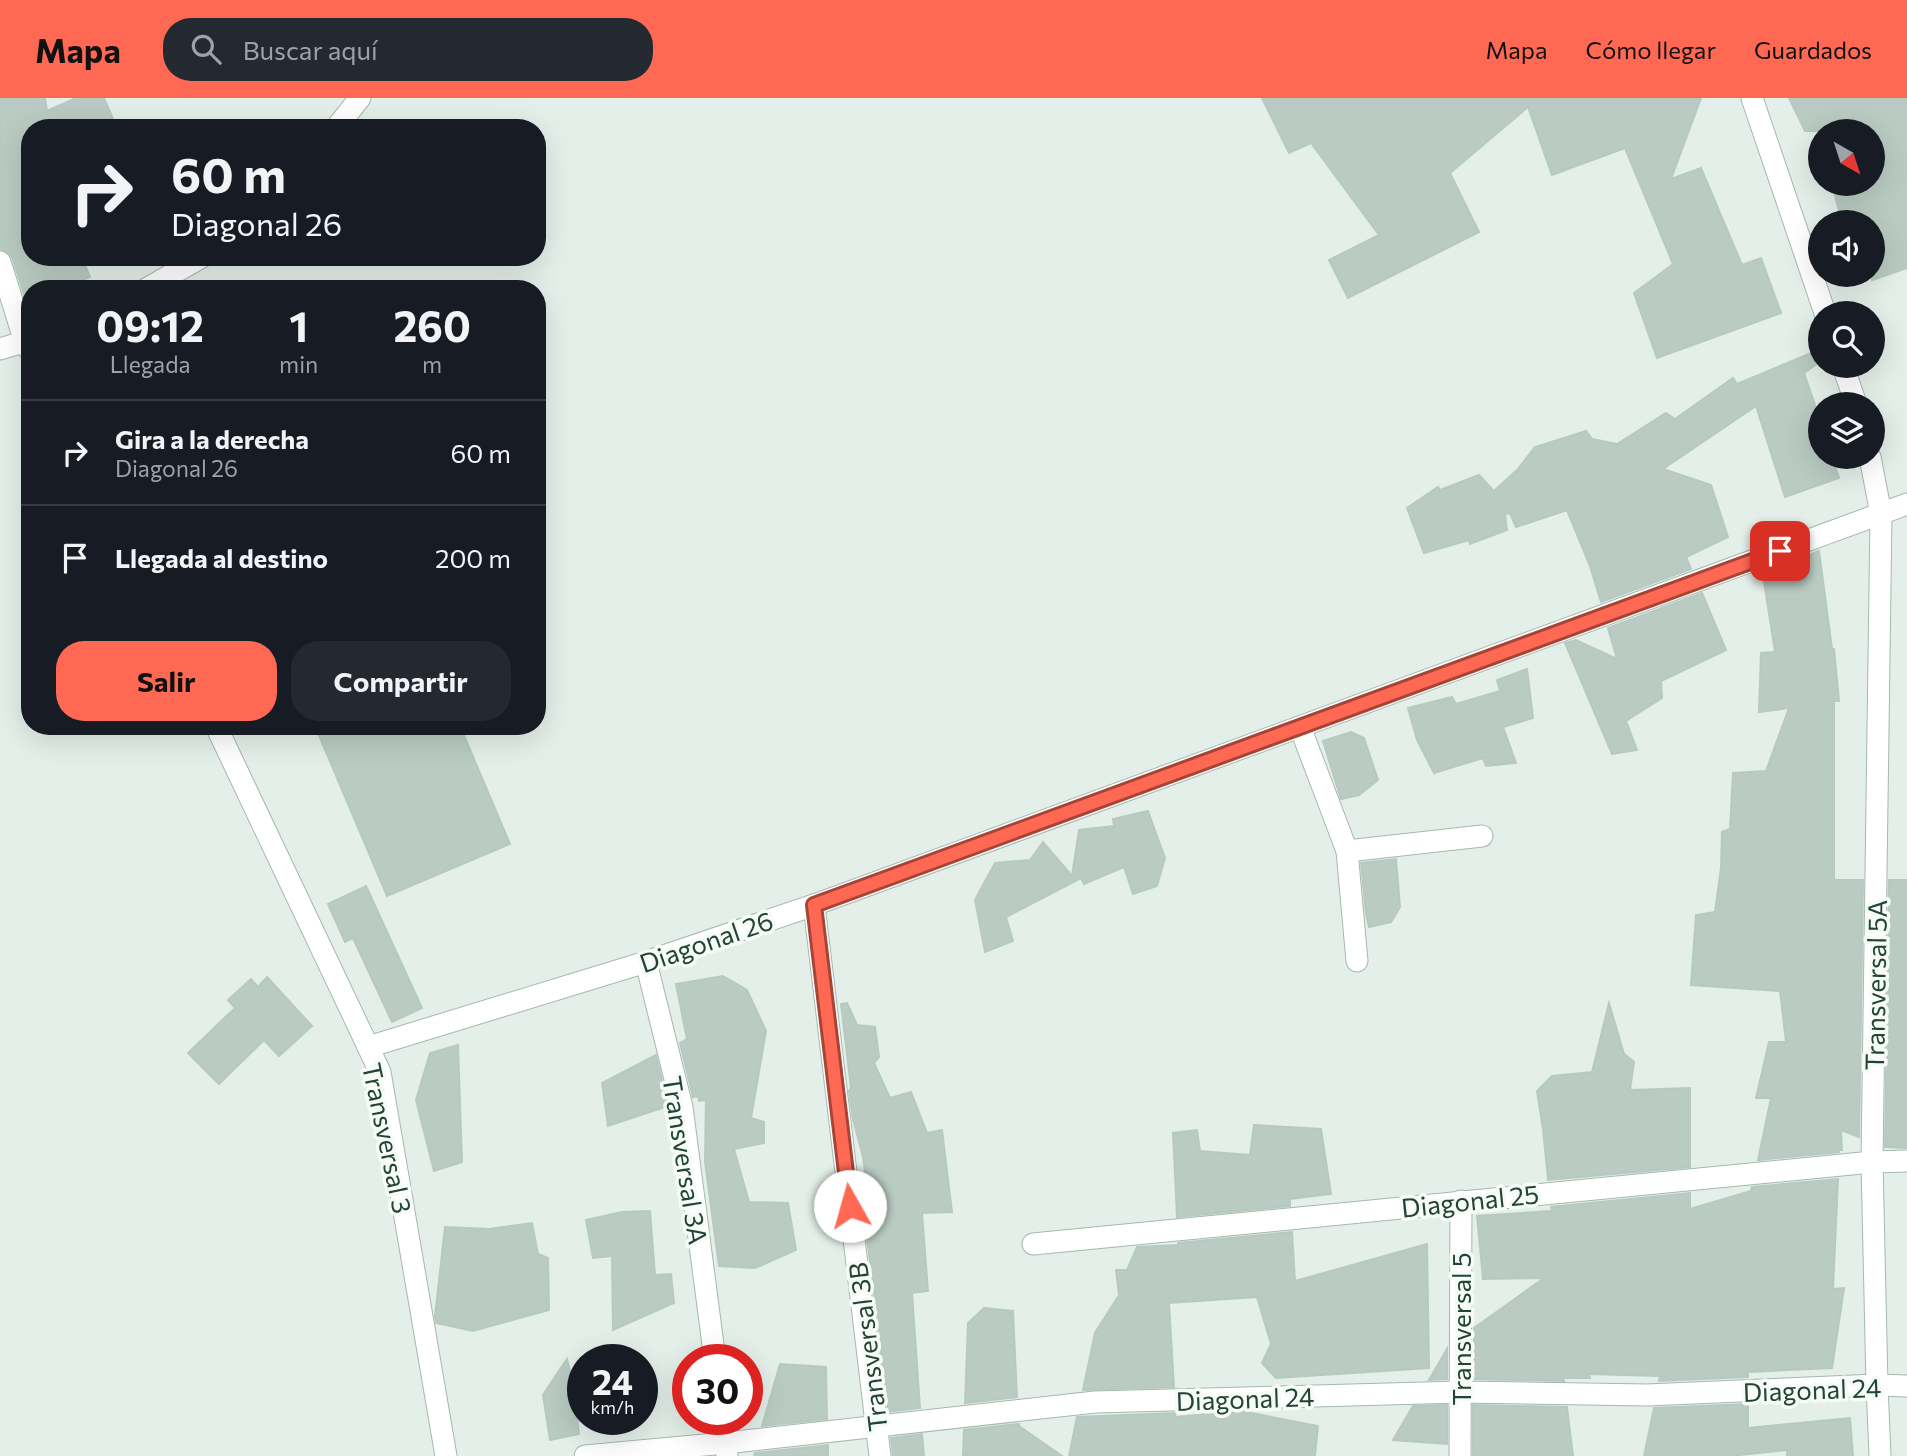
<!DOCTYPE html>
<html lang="es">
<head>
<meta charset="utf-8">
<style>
	:root { --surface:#171b24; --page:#242831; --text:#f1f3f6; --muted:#9ea1a6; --line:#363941; --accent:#ff6953 }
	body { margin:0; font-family:Commissioner,sans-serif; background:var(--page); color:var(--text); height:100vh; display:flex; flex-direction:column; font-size:26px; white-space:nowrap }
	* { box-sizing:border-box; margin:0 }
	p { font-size:23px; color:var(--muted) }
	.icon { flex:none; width:38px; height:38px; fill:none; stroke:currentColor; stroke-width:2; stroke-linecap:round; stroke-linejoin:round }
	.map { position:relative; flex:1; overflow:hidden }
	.panel { position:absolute; left:21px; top:182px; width:525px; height:455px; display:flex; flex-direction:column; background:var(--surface); border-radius:28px; box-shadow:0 7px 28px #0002 }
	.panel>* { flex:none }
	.banner { position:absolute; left:21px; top:21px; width:525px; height:147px; border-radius:28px; box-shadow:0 7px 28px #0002; background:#171b24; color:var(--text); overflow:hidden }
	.needle { width:46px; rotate:141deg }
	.buttons { position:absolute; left:1808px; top:21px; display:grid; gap:14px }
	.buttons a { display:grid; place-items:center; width:77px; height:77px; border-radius:50%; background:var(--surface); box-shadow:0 7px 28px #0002; font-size:35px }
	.speed { position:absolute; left:567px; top:1246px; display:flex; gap:14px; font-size:35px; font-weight:700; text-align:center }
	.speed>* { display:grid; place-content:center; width:91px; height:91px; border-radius:50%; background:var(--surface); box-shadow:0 7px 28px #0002; line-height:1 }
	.speed small { font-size:18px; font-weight:400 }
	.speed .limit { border:10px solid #d22; background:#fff; color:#111 }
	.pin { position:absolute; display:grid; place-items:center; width:60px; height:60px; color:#fff; margin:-30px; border-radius:14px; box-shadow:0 4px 10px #0006 }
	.me { position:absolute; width:77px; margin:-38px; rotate:353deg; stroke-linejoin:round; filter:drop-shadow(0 0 5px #0008) }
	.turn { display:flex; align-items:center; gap:24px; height:147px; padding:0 35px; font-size:32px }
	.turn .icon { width:91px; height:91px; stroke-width:2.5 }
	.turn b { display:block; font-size:49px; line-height:60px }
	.eta { display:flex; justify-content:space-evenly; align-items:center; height:119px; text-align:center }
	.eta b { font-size:42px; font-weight:700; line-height:49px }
	.action { display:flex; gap:14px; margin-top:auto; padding:14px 35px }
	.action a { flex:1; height:80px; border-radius:28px; background:var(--accent); color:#111; font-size:28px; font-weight:700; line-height:80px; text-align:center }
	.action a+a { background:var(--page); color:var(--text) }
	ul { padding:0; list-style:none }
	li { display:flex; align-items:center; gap:21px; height:105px; padding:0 35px; border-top:2px solid var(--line) }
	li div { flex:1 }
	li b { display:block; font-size:26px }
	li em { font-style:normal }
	header { display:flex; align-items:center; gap:42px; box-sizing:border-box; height:98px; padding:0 35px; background:var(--accent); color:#111 }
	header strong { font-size:33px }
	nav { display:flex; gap:38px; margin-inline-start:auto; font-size:24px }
	.search { width:490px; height:63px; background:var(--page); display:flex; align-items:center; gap:18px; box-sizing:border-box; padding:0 24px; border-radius:28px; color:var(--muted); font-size:26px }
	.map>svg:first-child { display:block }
	.building { fill:#b9cbc2; stroke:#b6cabf; stroke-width:2 }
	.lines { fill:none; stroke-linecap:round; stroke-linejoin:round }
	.minor-casing { stroke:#a6b8b0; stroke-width:23 }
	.minor { stroke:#fff; stroke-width:21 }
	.route-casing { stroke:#a64436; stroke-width:18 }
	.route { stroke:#ff6953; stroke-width:12 }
	.labels { text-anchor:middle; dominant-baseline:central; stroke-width:7; stroke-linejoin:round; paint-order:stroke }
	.street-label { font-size:26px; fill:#214436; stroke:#f6fbf8 }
</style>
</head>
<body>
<header>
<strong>Mapa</strong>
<div class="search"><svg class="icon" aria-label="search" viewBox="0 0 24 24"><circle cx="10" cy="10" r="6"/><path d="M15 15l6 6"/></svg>Buscar aquí</div>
<nav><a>Mapa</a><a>Cómo llegar</a><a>Guardados</a></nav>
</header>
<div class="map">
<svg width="1907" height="1358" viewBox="0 0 1907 1358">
	<rect width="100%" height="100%" fill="#e4efe9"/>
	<g class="building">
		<path d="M0,0h45l2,13 29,-13h28l13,30h-87v129h52l8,20 -28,12h-32l-1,21 -17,-53 -4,-5 -8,-3z"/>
		<path d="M1262,0h439l-30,81 30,-11 41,97 19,-7 20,55 -124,45 -23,-65 39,-29 -48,-116 -73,27 -24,-68 -78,66 29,59 -131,66 -19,-38 50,-25 -68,-92 -22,10z"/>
		<path d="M1789,0h118v170l-35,12v-58h-30l-10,-38h40v-53h-67z"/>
		<path d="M1811,255l6,11 -13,9 16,47v37h12l7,21 -54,19 -29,-91 -93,63 48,16 17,52 -42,20 5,12 -90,33 -11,-36 -23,-56 -51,17 -6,-14 -5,1 2,16 -37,14 -1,-4 -45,13 -17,-45 31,-21 2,3 39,-15 15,16 23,-21 18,-23 51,-16 6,8 25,5 49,-31 9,6 58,-41 4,6z"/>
		<path d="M1819,453l13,98h2l5,52h-5v179h29l-4,257 -18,-7 1,20h-3v2l-81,8 13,-62h-15l13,-56h17l-6,-51 -89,-6 5,-70 19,-3 6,-44 1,-36 8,-3 3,-56 33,-2 23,-63 -30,4 2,-59 14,-1 -12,-77z"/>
		<path d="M1702,495l24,57 -65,31 1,17 -36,23 11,29 -25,4 -47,-111 11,-3 41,19 -9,-31z"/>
		<path d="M1527,571l6,49 -30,9 13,36 -30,3 -3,-8 -49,15 -17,-33 -9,-32 44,-11 4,7 44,-13 -3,-11z"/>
		<path d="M315,628h145l50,118 -123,52z"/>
		<path d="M1351,634l13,6 14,42 -19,15 -18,4 -18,-58z"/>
		<path d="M1148,713l17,47 -8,28 -24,8 -9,-27 -40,17 -3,-6 -75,39 7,24 -28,11 -10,-52 20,-37 35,-3 13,-18 29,34 7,-46 35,-4 -1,-7z"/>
		<path d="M1396,761l4,48 -9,15 -22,5 -3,-13 -5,-51z"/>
		<path d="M1889,782h18v268l-22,-1z"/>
		<path d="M366,788l56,122 -30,14 -39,-84 -8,4 -17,-38z"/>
		<path d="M723,878l24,14 19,41 -15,87 13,4v21l-30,6 15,53 39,1 8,47 -41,18 -36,-2 -14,-104 1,-62 -7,1 -1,-5 -5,1 -13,-54 7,-4 -11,-55z"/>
		<path d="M267,879l45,49 -33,30 -15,-16 -45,44 -31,-31 47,-45 -7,-8 23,-21 7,8z"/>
		<path d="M847,905l10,22 18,2 4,30 -5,6 16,35 21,-6 16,41 15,-3 10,82 -30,1 6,78 -16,2 8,115 -32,4 -22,-184 6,-7 -9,-64 -10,-38 -4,-28 2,-3 -10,-84z"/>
		<path d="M1609,905l15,51 10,8 -4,28 60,-2v79l-142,13 -5,-51 -6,-38 15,-15 40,-4z"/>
		<path d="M458,947l4,117 -28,9 -18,-71 14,-47z"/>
		<path d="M656,957l12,51 -60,20 -6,-43z"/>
		<path d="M1254,1027l67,4 10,65 -41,5v7l-113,11 -4,-84 24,-3 3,21 50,4z"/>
		<path d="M1838,1081l-5,110 11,-1 -12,80 -84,4v5l-89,4 1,-5 -71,-2 1,4h-27l1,3 -91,-2 1,-51 70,-50 -61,1 -6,-63 75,-5 -1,-4 139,-14v16l61,-18 1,-4z"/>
		<path d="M650,1113l5,64 16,-1 3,29 -61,27 -1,-74 -19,2 -7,-38 36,-8z"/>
		<path d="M532,1125l6,31 10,4 1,52 -76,21 -37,-8 -1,-7 10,-89 44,2z"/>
		<path d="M1292,1134l3,49 132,-37 2,124 -153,10 -14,-15 9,-19 -14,-47 -88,6 5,84 -91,3 12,-57 24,-38 -3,-25h11l10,-23 41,-2v-2z"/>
		<path d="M984,1210l29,3 4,86 -52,6 3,-80z"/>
		<path d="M1447,1251v30l-18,1z"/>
		<path d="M567,1261l7,28 5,47 -29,6 -7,-45z"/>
		<path d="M780,1266l46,3 1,52 -65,7z"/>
		<path d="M1748,1306v24l102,-10 3,38h-66v-6l-57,6h-86l10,-48z"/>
		<path d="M1447,1307v39l-54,-4 20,-34z"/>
		<path d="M1473,1307l94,2 6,49h-100z"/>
		<path d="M1241,1313l77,15 -3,30h-246l8,-39 98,-4v4z"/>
		<path d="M1019,1326v2l43,30h-99l1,-26z"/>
		<path d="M922,1336l2,22h-31l-2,-18z"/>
		<path d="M828,1347v11h-74l1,-3z"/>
	</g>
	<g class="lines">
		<g class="minor-casing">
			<g id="minor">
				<path d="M1752,0l73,215"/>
				<path d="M336,30l24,-30"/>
				<path d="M0,164l25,80 5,9"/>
				<path d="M146,191l56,-32"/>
				<path d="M0,251l30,-9"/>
				<path d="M1843,268l13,38"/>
				<path d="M1870,359l11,57 -9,648 5,223 3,71"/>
				<path d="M216,628l164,346 66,384"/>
				<path d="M1300,629l47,124 10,110"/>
				<path d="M1347,753l135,-15"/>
				<path d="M814,807l66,551"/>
				<path d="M646,864l36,145 33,253"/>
				<path d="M368,949l278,-85 168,-57 1093,-401"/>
				<path d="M1033,1146l839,-82 35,-1"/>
				<path d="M723,1321l4,36"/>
				<path d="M585,1358l141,-13 369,-41 365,-10 187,3 230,-10 30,1"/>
				<path d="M1460,1358l1,-255"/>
			</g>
		</g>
		<use href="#minor" class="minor"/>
	</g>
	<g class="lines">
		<g class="route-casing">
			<path id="route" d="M850,1108l-36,-301 966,-354"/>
		</g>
		<use href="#route" class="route"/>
	</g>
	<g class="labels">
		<g class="street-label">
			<text transform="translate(706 843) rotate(-19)">Diagonal 26</text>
			<text transform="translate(1875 887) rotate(-89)">Transversal 5A</text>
			<text transform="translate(388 1040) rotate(78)">Transversal 3</text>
			<text transform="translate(686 1062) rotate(81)">Transversal 3A</text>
			<text transform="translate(1470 1102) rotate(-6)">Diagonal 25</text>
			<text transform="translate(1460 1231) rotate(-90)">Transversal 5</text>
			<text transform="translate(867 1249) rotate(-97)">Transversal 3B</text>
			<text transform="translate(1812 1291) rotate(-2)">Diagonal 24</text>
			<text transform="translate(1245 1300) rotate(-2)">Diagonal 24</text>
		</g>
	</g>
</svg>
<div class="buttons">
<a><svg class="needle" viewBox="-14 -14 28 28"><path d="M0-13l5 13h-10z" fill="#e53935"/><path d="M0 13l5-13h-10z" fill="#9ea1a6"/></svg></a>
<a><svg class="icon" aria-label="sound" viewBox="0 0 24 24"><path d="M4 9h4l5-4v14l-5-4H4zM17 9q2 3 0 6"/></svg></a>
<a><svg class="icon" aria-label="search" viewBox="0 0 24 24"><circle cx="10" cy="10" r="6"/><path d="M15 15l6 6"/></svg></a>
<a><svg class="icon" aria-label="layers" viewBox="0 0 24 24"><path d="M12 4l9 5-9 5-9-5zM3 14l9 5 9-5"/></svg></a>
</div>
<div class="speed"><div>24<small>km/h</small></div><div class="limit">30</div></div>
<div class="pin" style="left:1780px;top:453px;background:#d93025"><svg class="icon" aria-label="arrive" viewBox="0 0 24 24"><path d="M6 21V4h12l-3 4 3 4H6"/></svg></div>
<svg class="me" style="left:850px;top:1108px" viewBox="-20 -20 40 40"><circle r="19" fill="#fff"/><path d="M0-13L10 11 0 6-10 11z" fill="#ff6953"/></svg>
<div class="banner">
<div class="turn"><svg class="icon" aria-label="right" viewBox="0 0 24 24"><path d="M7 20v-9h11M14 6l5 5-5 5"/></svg><div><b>60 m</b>Diagonal 26</div></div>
</div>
<section class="panel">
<div class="eta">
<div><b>09:12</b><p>Llegada</p></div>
<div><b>1</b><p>min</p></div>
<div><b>260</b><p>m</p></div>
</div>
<ul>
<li><svg class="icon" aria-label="right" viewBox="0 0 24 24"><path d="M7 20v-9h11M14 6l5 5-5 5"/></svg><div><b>Gira a la derecha</b><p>Diagonal 26</p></div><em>60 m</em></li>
<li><svg class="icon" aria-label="arrive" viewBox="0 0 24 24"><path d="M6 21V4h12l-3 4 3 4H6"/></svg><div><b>Llegada al destino</b></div><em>200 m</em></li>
</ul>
<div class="action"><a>Salir</a><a>Compartir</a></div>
</section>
</div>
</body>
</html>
